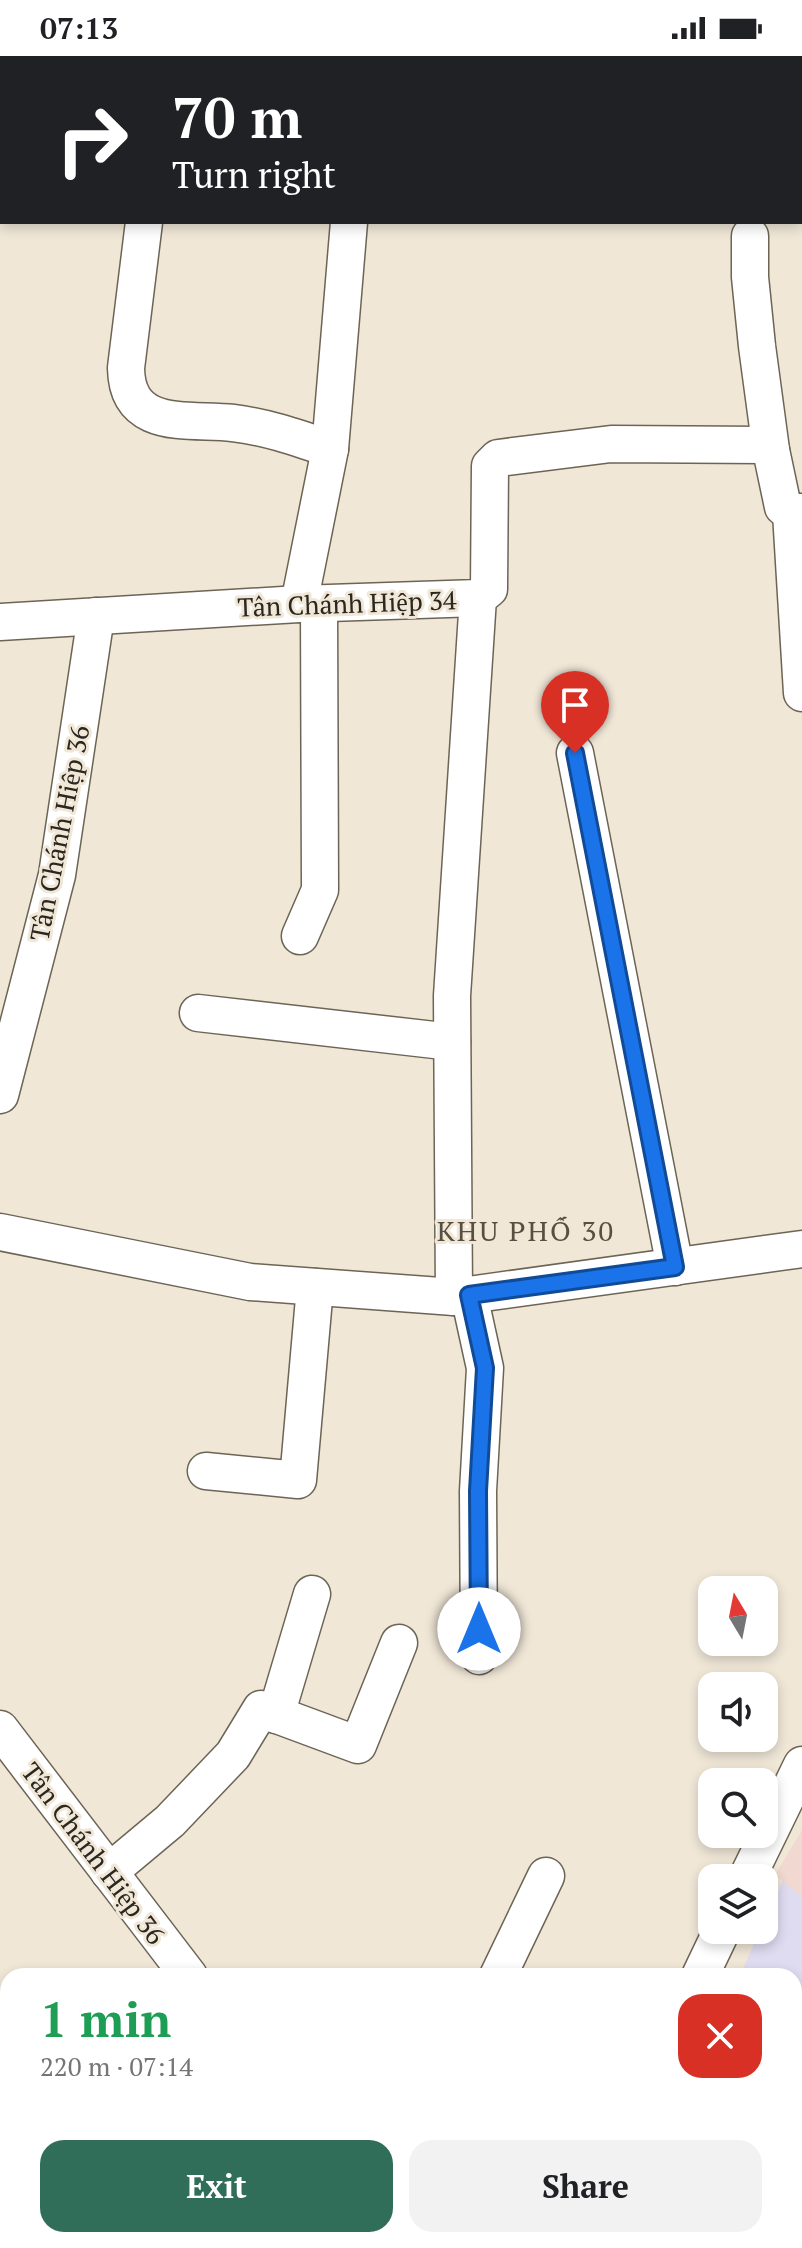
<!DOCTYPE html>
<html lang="en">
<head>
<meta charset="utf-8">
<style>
	:root { --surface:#fff; --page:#f2f2f2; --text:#202124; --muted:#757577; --accent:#316e5a }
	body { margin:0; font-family:"PT Serif",serif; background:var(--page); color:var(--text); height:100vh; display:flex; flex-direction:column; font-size:30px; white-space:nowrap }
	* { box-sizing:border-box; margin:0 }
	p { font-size:26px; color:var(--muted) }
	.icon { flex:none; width:44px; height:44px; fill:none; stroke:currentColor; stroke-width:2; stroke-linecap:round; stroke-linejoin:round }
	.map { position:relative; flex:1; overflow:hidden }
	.sheet { position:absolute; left:0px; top:1912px; width:802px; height:280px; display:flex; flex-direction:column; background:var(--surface); border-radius:24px 24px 0 0; box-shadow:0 4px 12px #0003 }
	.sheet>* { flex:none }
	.banner { position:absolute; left:0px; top:0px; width:802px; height:168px; box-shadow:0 4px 12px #0003; background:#202124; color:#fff; overflow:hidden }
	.needle { width:52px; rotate:350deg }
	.tools { position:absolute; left:698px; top:1520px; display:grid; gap:16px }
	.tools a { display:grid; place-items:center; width:80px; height:80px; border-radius:16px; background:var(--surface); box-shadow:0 4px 12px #0003; font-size:40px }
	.pin { position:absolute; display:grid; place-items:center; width:68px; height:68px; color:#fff; margin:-82px -34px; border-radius:50% 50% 50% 0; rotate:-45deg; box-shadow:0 0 8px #0007 }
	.pin .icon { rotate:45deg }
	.me { position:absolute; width:88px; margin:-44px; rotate:0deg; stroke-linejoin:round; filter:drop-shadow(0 0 6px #0008) }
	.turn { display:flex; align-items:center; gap:28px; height:168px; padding:0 40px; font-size:36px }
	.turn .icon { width:104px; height:104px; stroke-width:2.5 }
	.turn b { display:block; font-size:56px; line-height:68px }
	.round { display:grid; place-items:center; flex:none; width:84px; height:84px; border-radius:24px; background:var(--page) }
	.summary { display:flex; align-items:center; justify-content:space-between; height:136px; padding:0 40px }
	h1 { font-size:48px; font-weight:800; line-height:60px; color:#1e9e55 }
	.primary-button { display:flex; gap:16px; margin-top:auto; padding:16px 40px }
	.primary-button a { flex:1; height:92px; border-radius:24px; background:var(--accent); color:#fff; font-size:32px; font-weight:800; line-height:92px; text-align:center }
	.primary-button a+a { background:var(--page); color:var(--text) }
	.status { display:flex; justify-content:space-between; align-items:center; height:56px; padding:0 40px; background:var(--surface); direction:ltr }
	.status svg { height:22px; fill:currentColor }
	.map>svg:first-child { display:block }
	.commercial { fill:#dfdbf1 }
	.education { fill:#f1d8d0 }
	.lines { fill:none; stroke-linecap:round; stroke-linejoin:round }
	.minor-casing { stroke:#6c6455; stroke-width:39 }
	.minor { stroke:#fff; stroke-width:36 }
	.route-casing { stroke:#114b97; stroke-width:20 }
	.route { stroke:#1a73e8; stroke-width:14 }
	.labels { text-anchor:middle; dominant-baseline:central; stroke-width:6; stroke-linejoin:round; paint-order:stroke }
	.street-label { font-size:26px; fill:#2a2620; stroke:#f0e7d7 }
	.neighbourhood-label { font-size:28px; letter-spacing:2px; fill:#574f41; stroke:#f0e7d7 }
</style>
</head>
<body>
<div class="status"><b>07:13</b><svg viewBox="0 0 49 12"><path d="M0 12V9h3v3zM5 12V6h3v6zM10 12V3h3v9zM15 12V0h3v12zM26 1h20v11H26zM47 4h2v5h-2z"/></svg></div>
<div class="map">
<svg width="802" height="2192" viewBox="0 0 802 2192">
	<rect width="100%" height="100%" fill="#f0e7d7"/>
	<path class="commercial" d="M802,1783v409h-186l3,-8h175v-264h-54l20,-46h4v-8z"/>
	<path class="education" d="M802,1774v67l-27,-22z"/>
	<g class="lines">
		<g class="minor-casing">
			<g id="minor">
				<path d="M172,2l1,-2"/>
				<path d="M356,2v-2"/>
				<path d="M0,45h2"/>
				<path d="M144,166l-18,146c1,64 63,50 107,55 34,4 65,15 97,26"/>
				<path d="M750,180v41l7,69 14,104"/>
				<path d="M791,457l11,180"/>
				<path d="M299,548l31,-155 19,-227"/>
				<path d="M0,566l299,-18 179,-6 11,-9 1,-123 8,-8 113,-14 154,1 6,5 12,57 8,6 11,-1"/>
				<path d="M575,697l100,514"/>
				<path d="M300,880l20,-46 -1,-285"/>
				<path d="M198,957l254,29"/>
				<path d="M0,1039l57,-220 39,-259"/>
				<path d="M0,1176l250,50 204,15 348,-48"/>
				<path d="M469,1239l16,73 -7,123 1,165"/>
				<path d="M454,1241l-2,-301 26,-398"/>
				<path d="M206,1415l92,9 17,-193"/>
				<path d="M276,1659l36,-121"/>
				<path d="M0,1673l189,247"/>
				<path d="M109,1816l61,-51 63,-66 28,-46 97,36 41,-102"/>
				<path d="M747,1822l55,-113"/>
				<path d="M498,1920l48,-100"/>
				<path d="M700,1920l22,-46"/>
				<path d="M390,2184l6,8"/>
				<path d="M568,2192l4,-8"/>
			</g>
		</g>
		<use href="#minor" class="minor"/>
	</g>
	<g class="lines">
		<g class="route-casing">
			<path id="route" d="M479,1573l-1,-138 7,-123 -16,-73 206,-28 -100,-514"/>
		</g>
		<use href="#route" class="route"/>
	</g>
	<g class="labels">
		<g class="street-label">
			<text transform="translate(347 547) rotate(-2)">Tân Chánh Hiệp 34</text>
			<text transform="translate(59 777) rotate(-79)">Tân Chánh Hiệp 36</text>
			<text transform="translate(94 1797) rotate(53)">Tân Chánh Hiệp 36</text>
		</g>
		<g class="neighbourhood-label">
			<text x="526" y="1174">KHU PHỐ 30</text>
		</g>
	</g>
</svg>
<div class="tools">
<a><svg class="needle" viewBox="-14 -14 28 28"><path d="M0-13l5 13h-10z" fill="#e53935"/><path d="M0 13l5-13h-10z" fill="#757577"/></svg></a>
<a><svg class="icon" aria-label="sound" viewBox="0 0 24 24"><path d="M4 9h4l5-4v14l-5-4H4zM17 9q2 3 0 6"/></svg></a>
<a><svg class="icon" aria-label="search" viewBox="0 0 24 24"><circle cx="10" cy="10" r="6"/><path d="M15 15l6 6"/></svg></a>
<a><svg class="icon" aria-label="layers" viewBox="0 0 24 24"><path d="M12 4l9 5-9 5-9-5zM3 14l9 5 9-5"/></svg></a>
</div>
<div class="pin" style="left:575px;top:697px;background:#d93025"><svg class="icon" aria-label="arrive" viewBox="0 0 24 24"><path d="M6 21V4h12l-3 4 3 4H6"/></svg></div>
<svg class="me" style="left:479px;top:1573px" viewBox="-20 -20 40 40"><circle r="19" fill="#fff"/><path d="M0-13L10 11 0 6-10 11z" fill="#1a73e8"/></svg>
<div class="banner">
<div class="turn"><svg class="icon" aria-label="right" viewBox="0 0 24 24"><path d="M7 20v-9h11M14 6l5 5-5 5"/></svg><div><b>70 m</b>Turn right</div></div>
</div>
<section class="sheet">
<div class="summary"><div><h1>1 min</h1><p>220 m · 07:14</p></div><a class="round" style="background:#d93025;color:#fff"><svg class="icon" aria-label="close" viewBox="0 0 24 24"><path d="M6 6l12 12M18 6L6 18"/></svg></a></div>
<div class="primary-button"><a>Exit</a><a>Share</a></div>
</section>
</div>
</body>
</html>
